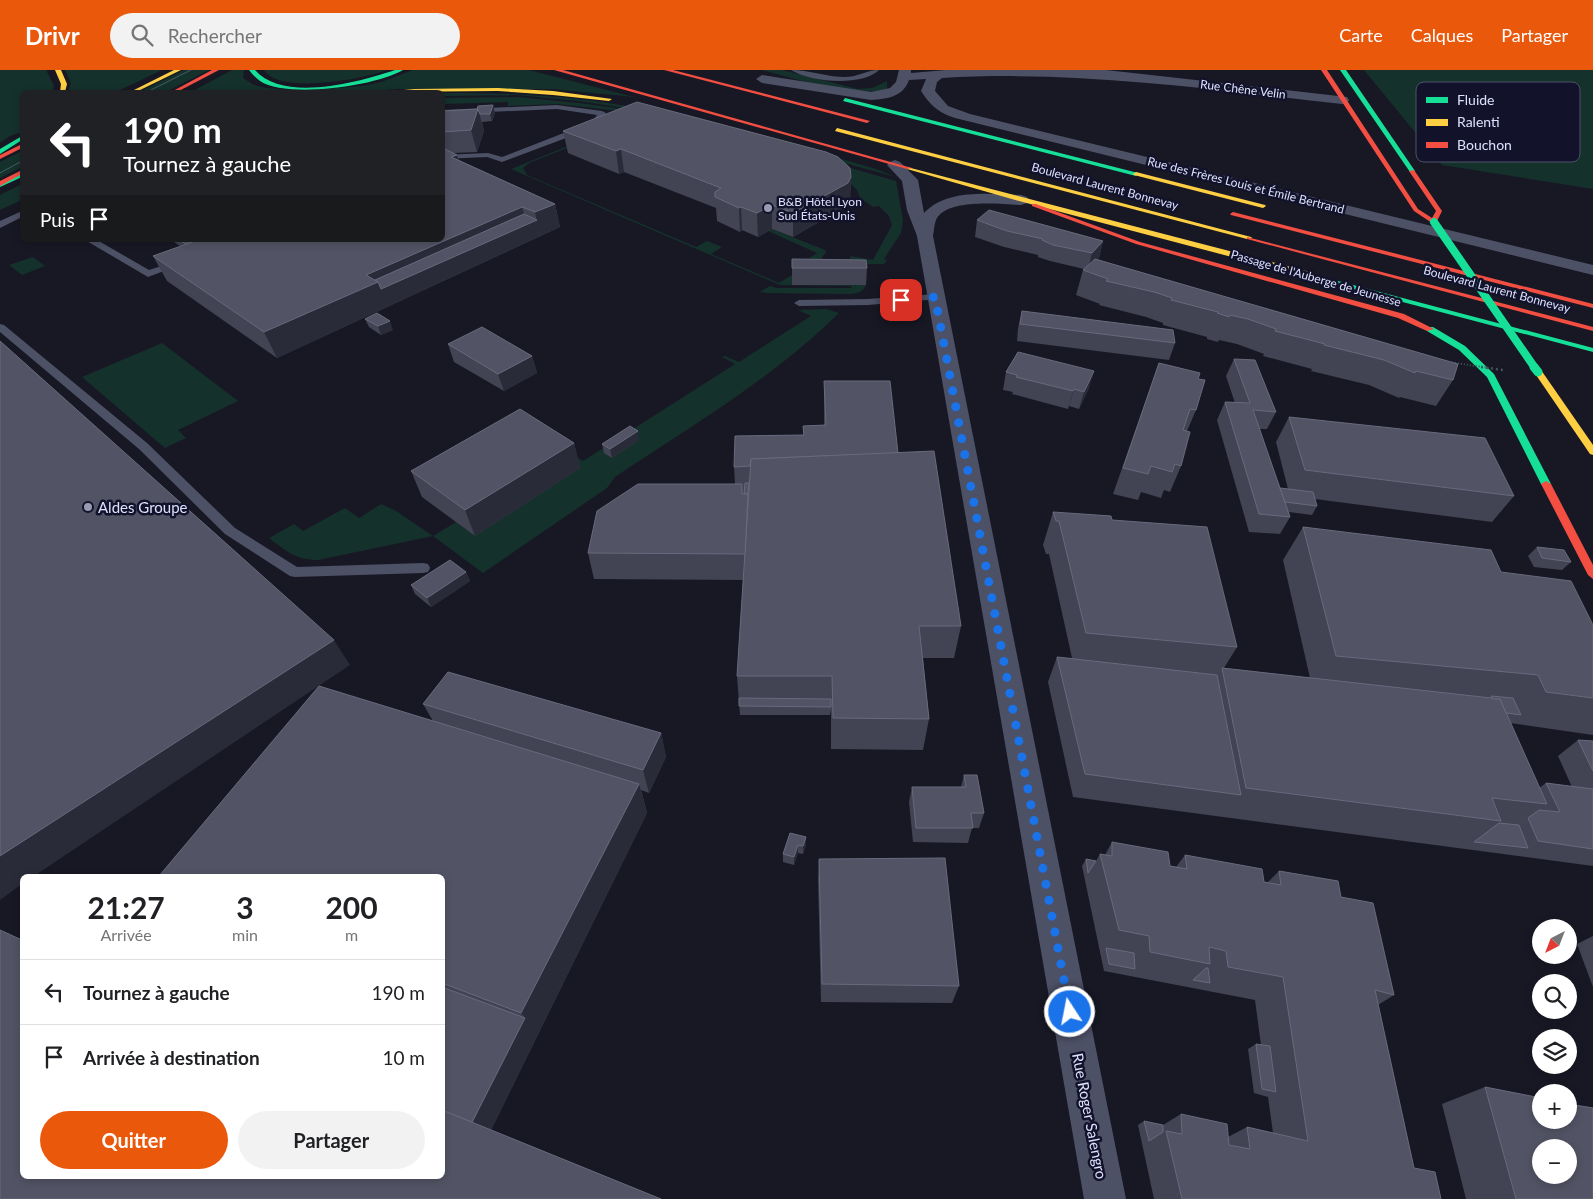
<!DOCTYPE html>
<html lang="fr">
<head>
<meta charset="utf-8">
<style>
	:root { --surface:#fff; --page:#f2f2f2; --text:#202124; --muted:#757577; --line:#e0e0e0; --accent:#ea580c }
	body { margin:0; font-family:Lato,sans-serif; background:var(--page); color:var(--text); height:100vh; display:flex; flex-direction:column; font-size:19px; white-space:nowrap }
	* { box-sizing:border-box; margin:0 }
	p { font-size:16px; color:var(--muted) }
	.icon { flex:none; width:28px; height:28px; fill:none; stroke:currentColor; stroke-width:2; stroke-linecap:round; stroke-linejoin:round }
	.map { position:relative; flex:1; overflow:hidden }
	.sheet { position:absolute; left:20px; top:804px; width:425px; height:305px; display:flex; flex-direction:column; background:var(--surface); border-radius:8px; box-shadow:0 2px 8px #0003 }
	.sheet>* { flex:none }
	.hud { position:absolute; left:20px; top:20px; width:425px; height:152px; border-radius:8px; box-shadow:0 2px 8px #0003; background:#202124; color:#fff; overflow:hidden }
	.needle { width:32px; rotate:222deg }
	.fabs { position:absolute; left:1532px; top:849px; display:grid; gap:10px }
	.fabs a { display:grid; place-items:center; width:45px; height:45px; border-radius:50%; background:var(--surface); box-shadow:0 2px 8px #0003; font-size:25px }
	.pin { position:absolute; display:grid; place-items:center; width:42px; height:42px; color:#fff; margin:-21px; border-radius:10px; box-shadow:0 2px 8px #0006 }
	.me { position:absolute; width:55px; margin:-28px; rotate:349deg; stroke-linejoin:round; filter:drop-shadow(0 0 4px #0008) }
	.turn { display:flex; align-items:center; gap:18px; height:105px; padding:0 20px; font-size:22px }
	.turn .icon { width:65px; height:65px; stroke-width:2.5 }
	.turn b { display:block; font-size:35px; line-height:42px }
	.then { display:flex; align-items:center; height:48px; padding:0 20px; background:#0003; gap:10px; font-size:19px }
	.eta { display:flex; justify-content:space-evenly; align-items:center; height:85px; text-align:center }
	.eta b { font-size:30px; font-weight:700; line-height:35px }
	.action { display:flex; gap:10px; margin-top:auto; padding:10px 20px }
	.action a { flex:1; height:58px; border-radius:30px; background:var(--accent); color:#fff; font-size:20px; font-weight:700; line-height:58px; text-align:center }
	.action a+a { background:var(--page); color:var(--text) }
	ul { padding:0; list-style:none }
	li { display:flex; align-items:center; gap:15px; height:65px; padding:0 20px; border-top:1px solid var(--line) }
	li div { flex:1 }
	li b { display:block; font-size:19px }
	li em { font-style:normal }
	header { display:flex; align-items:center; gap:30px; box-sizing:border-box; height:70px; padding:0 25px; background:var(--accent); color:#fff }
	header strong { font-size:24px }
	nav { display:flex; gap:28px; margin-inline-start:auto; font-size:18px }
	.search { width:350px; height:45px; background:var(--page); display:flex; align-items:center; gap:12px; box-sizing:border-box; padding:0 18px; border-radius:28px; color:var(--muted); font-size:19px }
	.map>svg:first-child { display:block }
	.green { fill:#15312c }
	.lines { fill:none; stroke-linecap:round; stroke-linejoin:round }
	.lane { fill:#4d5166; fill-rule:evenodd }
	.street { fill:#4d5166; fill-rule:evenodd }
	.fast { fill:#16e098; fill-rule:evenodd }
	.slow { fill:#ffcf43; fill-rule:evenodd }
	.jam { fill:#f24e42; fill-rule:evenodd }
	.tram { stroke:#445e68; stroke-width:1 }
	.path-bridge-far1 { stroke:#45545d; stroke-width:2; stroke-dasharray:1 2; stroke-linecap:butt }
	.path-bridge { stroke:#45545d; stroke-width:2.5; stroke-dasharray:2 3; stroke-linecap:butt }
	.fast-bridge-far1 { stroke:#16e098; stroke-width:8 }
	.fast-bridge { stroke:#16e098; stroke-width:9 }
	.wall { fill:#424353 }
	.shaded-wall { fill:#2a2b39 }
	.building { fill:#525465; stroke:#686a7d; fill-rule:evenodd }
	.route { stroke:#1a73e8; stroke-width:9; stroke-dasharray:0 16.2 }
	.poi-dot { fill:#989ab2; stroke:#12132b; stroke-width:2 }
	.labels { text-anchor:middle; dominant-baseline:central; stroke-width:5; stroke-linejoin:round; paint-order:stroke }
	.far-street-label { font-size:12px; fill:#dde0fe; stroke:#12132b }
	.far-poi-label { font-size:12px; fill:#dde0fe; stroke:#12132b; text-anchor:start }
	.poi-label { font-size:15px; fill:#dde0fe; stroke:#12132b; text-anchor:start }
	.street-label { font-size:15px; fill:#dde0fe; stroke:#12132b }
	.key { fill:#12132b; stroke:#4f506a; stroke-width:1 }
	.key-label { font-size:14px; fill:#dde0fe }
</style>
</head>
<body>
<header>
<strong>Drivr</strong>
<div class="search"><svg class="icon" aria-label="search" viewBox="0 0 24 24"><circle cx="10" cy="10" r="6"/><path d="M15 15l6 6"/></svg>Rechercher</div>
<nav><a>Carte</a><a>Calques</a><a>Partager</a></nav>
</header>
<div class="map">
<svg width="1593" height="1129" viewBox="0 0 1593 1129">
	<rect width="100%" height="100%" fill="#181825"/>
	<g class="green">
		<path d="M0,0h46l8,16 -2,6h-30v40l-12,4 -10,7z"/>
		<path d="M65,0h97l-46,22h-48l3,-9z"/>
		<path d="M184,0h25l-43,22h-27z"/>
		<path d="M232,0h12l-1,8 11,7 12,3 37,3 59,-5 19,-4 32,-12h116l105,27 -82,-8h-154l-38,3h-169z"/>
		<path d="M264,0h123c-23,9 -108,25 -123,0z"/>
		<path d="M762,0h20l76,19 14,-1 15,-7v7c-23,13 -98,-11 -125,-18z"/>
		<path d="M1364,0h229v119l-151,-24z"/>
		<path d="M442,23c52,0 102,1 153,8 95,13 189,42 281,68l20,8 -168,-45 -90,-22 -59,-9 -62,-6 -74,1z"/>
		<path d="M518,27l61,6 65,9 94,24 158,45 7,39 -2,13 -17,26 3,1 -3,4h-21l-14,-4 2,-4 22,4 19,-35 -3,-9 -10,-10 -6,1 -13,-9 -3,-8 -10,-10 -209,-60 -109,43 -6,5 4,7 169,72 11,-6 15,6 -11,7 68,29 13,-8v10h74c-4,8 -8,8 -16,9l-82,-1 -8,-1 10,-6 6,2h75l1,-2 -72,-1 -269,-116 104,-42 5,-16 -62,-7 -50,2v-4l-65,2 -1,-6z"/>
		<path d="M22,81v16l-22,11v-16z"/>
		<path d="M22,114v16l-22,10v-15z"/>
		<path d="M772,159l53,21 1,2 -5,7h-13l9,-6 -49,-22z"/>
		<path d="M33,187l12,9 -23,9 -13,-10z"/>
		<path d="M826,239l13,4c-66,65 -147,113 -224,164l-8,11 -124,85 -50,-37 -115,24c-22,0 -32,-9 -49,-22l25,-14 9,7 42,-23 14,10 22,-14 15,7 37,25 23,-14 19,14 94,-83 14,8 152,-97 -13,-7 3,-1 14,6 72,-46 -13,-6z"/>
		<path d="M162,273l76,58 -60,29 8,8 -21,10 -83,-71z"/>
	</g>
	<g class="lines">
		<g class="lane">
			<path d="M791,0c18,0 36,7 54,7 13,0 22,-7 34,-7 -18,17 -69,12 -88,0z"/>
			<path d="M557,35l45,6 4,2 -8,13 -96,36 -15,-5 -45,2v-4l46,-2 14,4 90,-35 5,-7 -40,-6 -115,5v-4z"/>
			<path d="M22,141v6l-22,11v-7z"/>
			<path d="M85,170h12l52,30 31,-10 5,3 -37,14z"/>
			<path d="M935,224l5,3 -1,2 -71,6 -69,1 -5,-3 5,-3 69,-1z"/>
			<path d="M0,254l4,1 143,118 88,85 62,39 126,-4 5,1 2,4 -2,4 -5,1 -128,4 -5,-1 -65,-42 -86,-85 -139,-117z"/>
		</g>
		<g class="street">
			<path d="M899,0h12v3l35,-3h160l241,27 2,3 -2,3 -5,1c-133,-15 -266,-34 -400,-26l-5,4 -2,9 13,15 22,8 623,151v10l-638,-157c-16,-5 -25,-13 -34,-27l5,-12 -17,1c-6,17 -22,19 -38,20l-109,-17 -6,-4 6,-4 109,17 19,-4 6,-6z"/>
			<path d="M895,90l5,2 18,18 6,33c23,-25 66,-19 97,-18l6,2 2,3 -2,3 -6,2c-20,-1 -76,-7 -85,15 -2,5 -2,11 -3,16l193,963h-42l-167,-963 -10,-26 -5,-29 -15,-16 3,-3z"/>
		</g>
		<g class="fast">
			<path d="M249,0h6c28,33 105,12 140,0h8c-27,16 -116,29 -143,11 -4,-3 -8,-7 -11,-11z"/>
			<path d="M1340,0h6l69,101 -1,1h-4z"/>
			<path d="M845,28l293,75 1,1 -3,2 -293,-75z"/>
			<path d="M22,66v4l-22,14v-5z"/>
			<path d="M22,103v4l-22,10v-4z"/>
			<path d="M1304,202l289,76v4l-289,-76z"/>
			<path d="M1427,257h6l32,19 29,28 57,110 -2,2h-6l-2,-2 -54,-107 -28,-27 -32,-19z"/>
		</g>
		<g class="slow">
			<path d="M55,0h6l6,14 -2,8h-5l1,-8z"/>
			<path d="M174,0h7l-45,22h-6z"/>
			<path d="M498,18l55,3 59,8 -3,2 -56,-6 -55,-4 -115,1 31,-3z"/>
			<path d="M837,58l414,109 1,1 -5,1 -412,-108z"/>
			<path d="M907,97l403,105 1,2 -7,2 -285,-75 -112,-32z"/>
			<path d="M1136,102l129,33 1,1 -3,2 -129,-33 -1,-1z"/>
			<path d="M1538,299l3,1 52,75v10l-3,-1 -56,-82z"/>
		</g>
		<g class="jam">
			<path d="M212,0h7l-42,22h-6z"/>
			<path d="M554,0h9l349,98 -5,1z"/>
			<path d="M664,0h9l197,51 -3,2z"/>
			<path d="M1321,0h6l91,139 14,9 4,-7 -27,-40 5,-1 28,41 -6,12h-4l-18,-12z"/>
			<path d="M22,74v4l-22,11v-4z"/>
			<path d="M22,100v4l-22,12v-5z"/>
			<path d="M1032,134h4l104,38 264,72 30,15 -7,2 -29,-13 -262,-74 -104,-38z"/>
			<path d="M1233,142l360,92v4l-362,-93 -1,-1z"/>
			<path d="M1247,167l346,90v4l-346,-92z"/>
			<path d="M1546,411l5,3 42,81v14l-5,-4 -47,-91z"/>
		</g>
		<g class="tram">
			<path d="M147,22l44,-22"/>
			<path d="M0,103l22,-12"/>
		</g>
		<path class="path-bridge-far1" d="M1449,292l40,6"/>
		<path class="path-bridge" d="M1481,297l22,3"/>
		<path class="fast-bridge-far1" d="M1434,152l101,146"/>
		<path class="fast-bridge" d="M1534,297l4,5"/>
	</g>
	<g class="wall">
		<path d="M442,41l53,2 -3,8 -10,1 2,9 -7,21 -23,1 3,2 2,5 96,44 5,23 -283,131 -110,-77 -14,-25 27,-10 -9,-6h271z"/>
		<path d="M563,61l288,46 -1,23 -3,6 -54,31 -21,-8 -14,8 -16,-7 -2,2 -23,-11 -1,-13 -92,-36 -5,2 -51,-21z"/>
		<path d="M977,150l126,21 -4,17 -2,1 356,121 -17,26 -36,-9 -1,1 -30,-13 -58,-14 1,-2 -49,-13 1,-2 -27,-10 -18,-4 -1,2 -11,-3v-2l-44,-12v-2l-17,-6 -47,-12 1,-1 -24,-9 7,-25 1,-1 -34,-8 -12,-4v-2l-34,-8 -29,-10z"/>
		<path d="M792,189l75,9 -1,17h-74z"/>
		<path d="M1022,241l153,32 -6,17 -152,-19 1,-13z"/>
		<path d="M365,249l28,11 -12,5 -12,-8z"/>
		<path d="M448,274l84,12 5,17 -33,18 -50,-29z"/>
		<path d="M1234,289l42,53 -9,17h-8l21,59 8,1 -12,-47 13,-25 225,79 -22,26 -177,-23 2,7 -5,9 -23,-3 1,5 -10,17 -31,-2 -32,-112 8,-18 10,1 -9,-27z"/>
		<path d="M1159,293l39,16 -2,31 -9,21 -6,35 -11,26 -6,-2 -3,8 -20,-6 -3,8 -25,-6z"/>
		<path d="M1006,302l83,16 -10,21 -10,-3 -1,3 -56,-15 1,-2 -10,-2z"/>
		<path d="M824,311l74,72 63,173 -7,32h-31l6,61 -6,31 -92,-1v-39l-1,5h-90l-3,-39 6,-96 -149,-1 -6,-26 147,-69 -1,-17 69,-32v-9l21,-1z"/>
		<path d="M639,370l-27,18 -8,-5 -2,-9z"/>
		<path d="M574,373l6,25 -105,68 -53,-39 -11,-26z"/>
		<path d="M1053,442l59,8 125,127 -13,21 86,10 -27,-118 20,-33 198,45 92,53v110l-83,-12 29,65 7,-5 26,4 -14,-31 20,-16 15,1v125l-520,-69 -25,-115 9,-25 15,1 -23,-104h-3l-3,-9z"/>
		<path d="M1537,477l34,15 -9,8 -28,-3 -6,-11z"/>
		<path d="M466,502l4,9 -39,26 -16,-13 -4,-9z"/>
		<path d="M423,634l238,29 5,24 -17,36 -8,-3 6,23 -156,317 -49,46v-300l-9,-155z"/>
		<path d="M964,705l20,38 -5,15h-7l-4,15 -55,-1 -4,-40 3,-15h49z"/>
		<path d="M806,767v8l-3,9 -5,-1 -4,12 -11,-3v-8z"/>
		<path d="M1112,772l58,24 6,1 9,-12 82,28 12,-12 62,26 53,98 -16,10 36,163 27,31h-287l-16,-74 6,-4 19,4 18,-11 47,23 19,-10 26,6 -5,-36 -14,-4 -6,-44 8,-5 5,1 -6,-45 -151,-29 -22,-105 4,-7 10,2 4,-7 5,1z"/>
		<path d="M819,789l140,127 -7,17 -131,-1 -3,-123z"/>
		<path d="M1593,866v51l-16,-43z"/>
		<path d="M1485,1017l108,112h-127l-24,-95z"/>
	</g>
	<g class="shaded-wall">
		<path d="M493,35l2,8 -3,8 -2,-7z"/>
		<path d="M478,39l6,22 -7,21 -6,-22z"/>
		<path d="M621,79l3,23 -5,2 -3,-23z"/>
		<path d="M457,85l6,22 -12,-20z"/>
		<path d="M851,107l-1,23 -3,6 -54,31v-24z"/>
		<path d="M555,134l5,23 -20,9 -5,-24z"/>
		<path d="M772,135v24l-14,8 -1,-24z"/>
		<path d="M522,137l5,17 10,-4 3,16 -263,122 -13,-26 102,-57z"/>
		<path d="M741,137l1,23 -2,2 -1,-24z"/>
		<path d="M1103,171l-4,17 -11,12 4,-17z"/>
		<path d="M390,251l3,9 -12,5 -3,-9z"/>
		<path d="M532,286l5,17 -33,18 -6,-17z"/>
		<path d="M1094,301l-5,17 -10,21 5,-17z"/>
		<path d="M1074,319l-5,17 -1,3 5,-18z"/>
		<path d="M638,361l1,9 -27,18 -2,-9z"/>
		<path d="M574,373l6,25 -105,68 -10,-26z"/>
		<path d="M466,502l4,9 -39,26 -4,-9z"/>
		<path d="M334,570l16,25 -316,211h-12v8l-22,16v-44z"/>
		<path d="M661,663l5,24 -17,36 -6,-23z"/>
		<path d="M639,714l8,29 -159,323 -16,-12 53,-106 -4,-5z"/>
		<path d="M806,767v8l-3,9v-8z"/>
		<path d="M798,775v8l-4,12v-8z"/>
	</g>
	<g class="building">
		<path d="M637,32l189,50 12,5 12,11 1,9 -3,6 -55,30 -21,-8 -15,8 -16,-6 -2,1 -24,-11v-5l6,-4 -100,-39 -5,2 -53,-20z"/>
		<path d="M493,35l-3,9h-10l-2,-5h-1l1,-3z"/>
		<path d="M478,39l-7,21 -29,2v-21z"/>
		<path d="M445,79l12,6 -6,2 104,47 -20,8 -13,-5 -156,68 12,7 -114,50 -111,-76 45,-16h244v-90z"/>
		<path d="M989,140l114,31 -11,12 -39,-8 -11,-5 1,-1 -36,-8 -30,-11z"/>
		<path d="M524,144l13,6 -156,69 -3,-7 -3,-2z"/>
		<path d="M179,170h18l-11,4z"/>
		<path d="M792,189l74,1 1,8h-75z"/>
		<path d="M1095,189l363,105 -5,16 -37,-9 -1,2 -31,-13 -60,-15 1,-1 -50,-13 1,-2 -28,-10 -18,-4 -1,2 -12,-4 1,-1 -47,-12 1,-2 -18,-6 -48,-11 2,-2 -25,-9z"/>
		<path d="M1022,241l151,19 2,13 -155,-19z"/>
		<path d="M377,243l13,8 -12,5 -13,-7z"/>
		<path d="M482,257l50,29 -34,18 -50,-30z"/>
		<path d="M0,271l334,299 -334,216z"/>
		<path d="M1018,282l76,19 -10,21 -10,-3 -1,2 -57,-14 1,-2 -11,-3z"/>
		<path d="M1234,289l21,1 21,52 -23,-2 37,107 -31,-3 -34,-112 25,1z"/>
		<path d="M1159,293l41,10 -2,6 7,1 -9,30 -6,-1 -7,21 7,2 -9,34 -6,-2 -3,8 -21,-6 -3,8 -25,-6z"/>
		<path d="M824,311h66l8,72 -147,6 -1,7 -16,1 1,-31 69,-1 -1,-9 23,-1z"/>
		<path d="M520,339l54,34 -109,67 -54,-39z"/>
		<path d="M1289,347l196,21 29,58 -209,-26z"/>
		<path d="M630,356l8,5 -28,18 -8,-5z"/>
		<path d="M934,381l27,175h-42l10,93 -96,-1 -1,-42h-95l14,-217z"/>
		<path d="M745,413h4l-1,11h-4z"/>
		<path d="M638,414h104v10h6l-3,60 -157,-1 9,-42z"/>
		<path d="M1280,418l33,4 4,14 -32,-4z"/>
		<path d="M1053,442l58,4 1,4 95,7 30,120 -151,-14 -27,-112h-3z"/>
		<path d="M1303,457l188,23 10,22 70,9 22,44v73l-47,-6 -8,-17 -202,-19z"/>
		<path d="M1537,477l27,3 7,12 -29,-4z"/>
		<path d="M450,490l16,12 -39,26 -16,-13z"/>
		<path d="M1057,587l160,18 24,120 -156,-21z"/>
		<path d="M1222,598l278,31 47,105 -55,-6 9,23 -255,-33z"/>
		<path d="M448,602l213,61 -18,37 -220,-66z"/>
		<path d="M319,616l320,98 -118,229 -79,-30v-107h-283z"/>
		<path d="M1491,626l22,2 8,17 -15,-2 -6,-14h-8z"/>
		<path d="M739,628l92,1v8l-92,-1z"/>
		<path d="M1578,670l15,1v30z"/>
		<path d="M964,705h13l7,38h-13l2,15h-57l-4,-41h54z"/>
		<path d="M1546,713l47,6v60l-55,-8 -10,-23 11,-8 21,2z"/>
		<path d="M1499,753l20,2 9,23 -54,-6z"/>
		<path d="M790,763l16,4 -3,9 -5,-1 -4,12 -11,-3z"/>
		<path d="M1112,772l56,10 2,14 17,3 -2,-14 77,14 2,13 17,3 -2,-14 59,10 3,16 32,6 21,92 -19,-5 39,178 21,4 6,27h-259l-16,-68 16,3 -1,-20 46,10 2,21 21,4 -3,-22 61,14 -25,-164 -55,-10 -2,-16 -17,-4 1,17 -60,-12 -1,-16 -30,-6 -19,-76 12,2z"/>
		<path d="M945,788l14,128 -137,-2 -3,-125z"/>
		<path d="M1086,789l10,2 -8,12z"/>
		<path d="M0,860l22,10v236h420v-66l219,89h-661z"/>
		<path d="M1106,878l28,5 1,16 -26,-5z"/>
		<path d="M1206,898h2l2,15 -17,-3z"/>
		<path d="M442,917l83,31 -53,104 -30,-12z"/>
		<path d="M1256,974l14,2 6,46 -14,-3z"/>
		<path d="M1485,1017l56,11v22h28v-16l24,4v91h-77zM1541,1078h28v27h-28z"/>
		<path d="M1144,1051l19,4v7l-14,9z"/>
	</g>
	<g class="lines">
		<path class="route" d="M901,230l34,-3 135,715"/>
	</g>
	<g class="poi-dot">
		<circle cx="768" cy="138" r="5"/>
		<circle cx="88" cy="437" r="5"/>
	</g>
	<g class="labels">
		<g class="far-street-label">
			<text transform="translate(1243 19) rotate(7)">Rue Chêne Velin</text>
			<text transform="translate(1246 115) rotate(14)">Rue des Frères Louis et Émile Bertrand</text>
			<text transform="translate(1105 116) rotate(15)">Boulevard Laurent Bonnevay</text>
			<text transform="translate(1316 208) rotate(16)">Passage de l'Auberge de Jeunesse</text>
			<text transform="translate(1497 219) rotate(15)">Boulevard Laurent Bonnevay</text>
		</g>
		<g class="far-poi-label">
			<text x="778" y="131">B&amp;B Hôtel Lyon<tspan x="778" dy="14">Sud États-Unis</tspan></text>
		</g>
		<g class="poi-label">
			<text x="98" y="437">Aldes Groupe</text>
		</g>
		<g class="street-label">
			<text transform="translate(1090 1046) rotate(79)">Rue Roger Salengro</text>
		</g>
	</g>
	<rect x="1416" y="12" width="164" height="80" rx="8" class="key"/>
	<rect x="1426" y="27" width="22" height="6" fill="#16e098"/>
	<rect x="1426" y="49" width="22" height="7" fill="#ffcf43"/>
	<rect x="1426" y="72" width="22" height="6" fill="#f24e42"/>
	<g class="key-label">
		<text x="1457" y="35">Fluide</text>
		<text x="1457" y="57">Ralenti</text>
		<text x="1457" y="80">Bouchon</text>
	</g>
</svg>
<div class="fabs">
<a><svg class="needle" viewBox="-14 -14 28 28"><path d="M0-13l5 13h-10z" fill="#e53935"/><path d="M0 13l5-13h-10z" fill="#757577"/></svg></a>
<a><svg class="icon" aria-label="search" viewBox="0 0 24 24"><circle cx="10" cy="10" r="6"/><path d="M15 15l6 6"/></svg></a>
<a><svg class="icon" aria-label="layers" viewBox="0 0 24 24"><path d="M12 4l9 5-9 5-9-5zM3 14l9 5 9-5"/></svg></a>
<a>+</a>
<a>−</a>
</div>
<div class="pin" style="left:901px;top:230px;background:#d93025"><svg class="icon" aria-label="arrive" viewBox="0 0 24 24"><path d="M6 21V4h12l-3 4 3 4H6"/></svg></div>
<svg class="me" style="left:1070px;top:942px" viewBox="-20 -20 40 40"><circle r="17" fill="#1a73e8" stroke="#fff" stroke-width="3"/><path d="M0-11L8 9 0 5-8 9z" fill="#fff"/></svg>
<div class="hud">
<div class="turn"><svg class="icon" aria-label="left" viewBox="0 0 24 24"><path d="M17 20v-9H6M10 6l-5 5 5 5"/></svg><div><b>190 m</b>Tournez à gauche</div></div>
<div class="then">Puis<svg class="icon" aria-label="arrive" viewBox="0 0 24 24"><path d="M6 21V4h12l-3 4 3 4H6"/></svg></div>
</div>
<section class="sheet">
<div class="eta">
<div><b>21:27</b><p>Arrivée</p></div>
<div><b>3</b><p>min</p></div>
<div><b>200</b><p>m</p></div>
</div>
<ul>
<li><svg class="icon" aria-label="left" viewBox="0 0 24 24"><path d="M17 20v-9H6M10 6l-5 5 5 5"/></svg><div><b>Tournez à gauche</b></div><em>190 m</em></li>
<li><svg class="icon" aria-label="arrive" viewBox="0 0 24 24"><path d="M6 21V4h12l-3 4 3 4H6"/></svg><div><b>Arrivée à destination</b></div><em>10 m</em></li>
</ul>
<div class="action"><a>Quitter</a><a>Partager</a></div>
</section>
</div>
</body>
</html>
